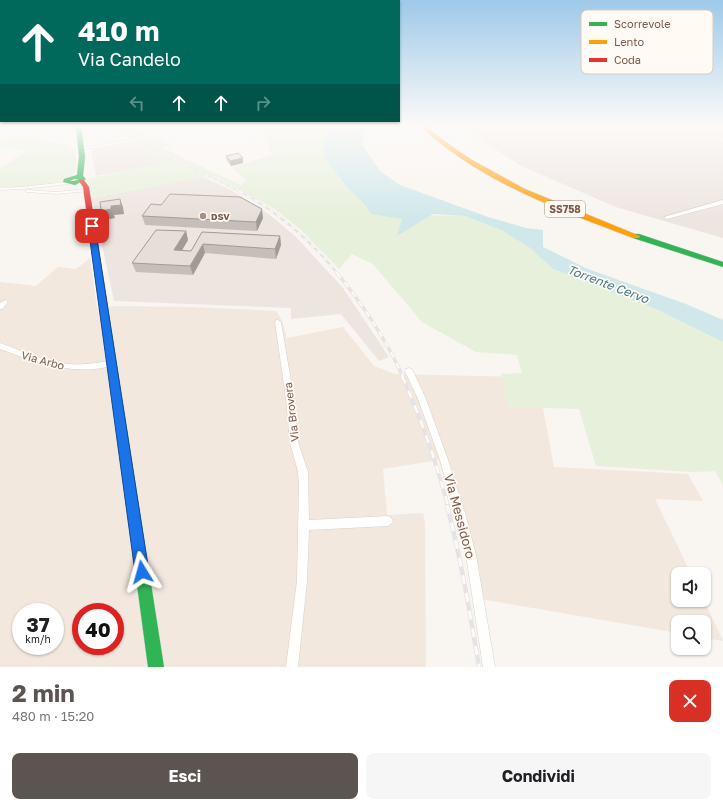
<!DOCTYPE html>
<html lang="it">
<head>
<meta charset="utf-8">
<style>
	:root { --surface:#fff; --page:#f6f6f6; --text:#202124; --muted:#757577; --accent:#5c5450 }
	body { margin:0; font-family:"Golos Text",sans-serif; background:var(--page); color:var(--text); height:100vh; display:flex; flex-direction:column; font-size:15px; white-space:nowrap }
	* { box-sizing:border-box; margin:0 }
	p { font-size:13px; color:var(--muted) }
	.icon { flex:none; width:22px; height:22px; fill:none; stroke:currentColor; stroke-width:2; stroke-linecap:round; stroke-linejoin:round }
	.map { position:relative; height:667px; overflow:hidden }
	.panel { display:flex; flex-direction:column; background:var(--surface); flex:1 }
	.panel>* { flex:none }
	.hud { position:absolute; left:0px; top:0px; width:400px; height:122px; box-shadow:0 1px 3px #0004; background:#00695c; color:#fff; overflow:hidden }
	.tools { position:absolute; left:671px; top:567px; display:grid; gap:8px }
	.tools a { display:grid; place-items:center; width:40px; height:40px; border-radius:8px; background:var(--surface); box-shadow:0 1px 3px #0004; font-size:20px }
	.speed { position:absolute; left:12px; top:603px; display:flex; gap:8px; font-size:20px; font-weight:700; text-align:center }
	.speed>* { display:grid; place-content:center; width:52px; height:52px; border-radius:50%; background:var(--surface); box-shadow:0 1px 3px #0004; line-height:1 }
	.speed small { font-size:10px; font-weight:400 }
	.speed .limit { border:6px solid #d22; background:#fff; color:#111 }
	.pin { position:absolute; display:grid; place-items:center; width:34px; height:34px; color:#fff; margin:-17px; border-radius:8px; box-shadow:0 2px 6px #0006 }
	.me { position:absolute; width:44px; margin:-22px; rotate:352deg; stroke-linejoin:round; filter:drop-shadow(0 0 3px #0008) }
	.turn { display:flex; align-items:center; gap:14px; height:84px; padding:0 12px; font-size:18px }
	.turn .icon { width:52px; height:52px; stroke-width:2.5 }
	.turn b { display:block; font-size:28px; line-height:34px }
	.lanes { display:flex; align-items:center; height:38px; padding:0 12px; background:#0003; justify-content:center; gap:20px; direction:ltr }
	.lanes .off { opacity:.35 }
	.round { display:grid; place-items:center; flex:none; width:42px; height:42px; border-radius:8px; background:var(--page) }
	.headline { display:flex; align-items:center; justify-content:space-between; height:68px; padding:0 12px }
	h1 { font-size:24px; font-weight:700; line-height:30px; color:var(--accent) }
	.primary-button { display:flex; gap:8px; margin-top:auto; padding:8px 12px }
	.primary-button a { flex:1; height:46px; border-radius:8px; background:var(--accent); color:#fff; font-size:16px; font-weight:700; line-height:46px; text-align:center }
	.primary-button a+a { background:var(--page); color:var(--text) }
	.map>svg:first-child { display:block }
	.residential { fill:#f2e8de; fill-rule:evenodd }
	.industrial { fill:#ede5e0 }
	.green { fill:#e7f0db }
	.water { fill:#d0e8ea }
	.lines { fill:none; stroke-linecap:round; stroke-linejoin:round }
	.street-casing { stroke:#d7d1cb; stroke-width:1 }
	.fast-casing { stroke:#d9d2cb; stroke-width:1 }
	.slow-casing { stroke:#d9d2cb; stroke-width:1 }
	.jam-casing { stroke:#d9d2cb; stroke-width:1 }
	.street { fill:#fefefd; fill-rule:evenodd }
	.fast { fill:#30b455; fill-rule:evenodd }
	.slow { fill:#ff9f0a; fill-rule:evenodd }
	.jam { fill:#e5322d; fill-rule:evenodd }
	.rail-far4-casing { stroke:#e6e3e7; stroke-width:2 }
	.rail-far3-casing { stroke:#e6e3e7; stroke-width:2.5 }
	.rail-far2-casing { stroke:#e6e3e7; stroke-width:3.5 }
	.rail-far1-casing { stroke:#e6e3e7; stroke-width:4 }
	.rail-casing { stroke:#e6e3e7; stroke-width:4.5 }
	.rail-far4 { stroke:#fffaf3; stroke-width:1; stroke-dasharray:3.5; stroke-linecap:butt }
	.rail-far3 { stroke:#fffaf3; stroke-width:1.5; stroke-dasharray:4.5; stroke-linecap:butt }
	.rail-far2 { stroke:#fffaf3; stroke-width:2; stroke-dasharray:6; stroke-linecap:butt }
	.rail-far1 { stroke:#fffaf3; stroke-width:2.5; stroke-dasharray:8; stroke-linecap:butt }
	.rail { stroke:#fffaf3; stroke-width:3; stroke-dasharray:9; stroke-linecap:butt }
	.wall { fill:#c6bfb9 }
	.shaded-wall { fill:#a19b96 }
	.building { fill:#e6ded7; stroke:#a19b96 }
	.route { fill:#1a73e8; stroke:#114b97 }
	.poi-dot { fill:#a69286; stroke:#fffaf3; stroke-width:1.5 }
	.labels { text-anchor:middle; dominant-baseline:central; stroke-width:3.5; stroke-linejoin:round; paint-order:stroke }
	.far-poi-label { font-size:9px; font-weight:bold; fill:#7a5c4d; stroke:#fffaf3; text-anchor:start }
	.shield { fill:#fffaf3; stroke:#a28b7f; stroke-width:1 }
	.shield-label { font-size:10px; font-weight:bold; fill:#7a5c4d }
	.street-label { font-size:11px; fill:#7a5c4d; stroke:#fffaf3 }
	.water-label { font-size:12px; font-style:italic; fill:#437c86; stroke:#fffaf3 }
	.near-street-label { font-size:13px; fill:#7a5c4d; stroke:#fffaf3 }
	.key { fill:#fffaf3; stroke:#d7cbc1; stroke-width:1 }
	.key-label { font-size:11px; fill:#7a5c4d }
</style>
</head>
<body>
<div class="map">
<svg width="723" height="667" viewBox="0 0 723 667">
	<rect width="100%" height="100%" fill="#f9f5f0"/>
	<path class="residential" d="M90,258l7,50 20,-2 74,1 86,4 5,10 5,17 56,-11 31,39 21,8 127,3 21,31 11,59 134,7 15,27 -48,-2 36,75h-13v26h26l19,41 -19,-3v-16h-26v11l-203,-35 -10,-48 -26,-90 -56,9 4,46 36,-2 2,9 1,145h-426v-385l36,4 22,-19 18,2zM21,612h34v34h-34zM81,612h34v34h-34z"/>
	<g class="industrial">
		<path d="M459,125h247l17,8v5l-4,1 4,2v97l-107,-31 -95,-41z"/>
		<path d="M132,142l35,21 -71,13 -5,-26z"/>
		<path d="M203,177l30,14 37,24 25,21 48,52 46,69 -10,4 -38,-47 -50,5v-11l-177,-7 -22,-103z"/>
	</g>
	<g class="green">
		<path d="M110,125c16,0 28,-1 37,14l23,6 -6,4 77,36 5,-4 -14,-14 40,-12 -8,-23 -21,-4 1,-2 -2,-1h86l-1,2 -3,31 23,29 17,17 7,10 94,2 36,14 29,18 23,21 105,41 65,32v143l-8,-14 -23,1 -96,-6 -17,-57 -71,-2 -7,-33 21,-1 -5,-18 -41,-3 -54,-30 -49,-58 -21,-10 -13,15 -39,-40 -27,-21 -59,-32 -7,-1 -4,2 -111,21 -2,-12 -5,-6 1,-1 80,-16 -36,-22z"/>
		<path d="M15,136l52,9 9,5v20l-2,3c-16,14 -53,16 -74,14v-18l27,-19 -21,-2 -6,1v-6z"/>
	</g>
	<path class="water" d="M328,125h31l5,4 -2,15 19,28 19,13 88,32 38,11 17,2v17l45,22 98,35 37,16v22l-65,-32 -105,-41 -23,-21 -29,-18 -36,-14 -32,-2 -36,22 5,-17 -31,-5 -7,-10 -17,-17 -23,-29 -1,-14z"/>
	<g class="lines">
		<g class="street-casing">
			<g id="street">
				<path d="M555,125h5l-3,2z"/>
				<path d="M718,125h5v3z"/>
				<path d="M148,135l24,9 -3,1 -21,-8 -18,5 -49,8 -2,-1 2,-1 49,-8z"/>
				<path d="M67,182h2v2l-47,5 -22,1v-2l22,-1z"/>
				<path d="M87,189l2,1v1l-33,3 -29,-2 -2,-1 2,-1 29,2z"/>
				<path d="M723,200v4l-56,15 -3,-2z"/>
				<path d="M5,300l3,2 -6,7h-2v-6z"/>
				<path d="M276,320h2l3,2 13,77 4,43 10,30 1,48 79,-4 3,2 2,3 -2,3 -3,2 -79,4 -2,51 -9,86h-12l11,-86 2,-96 -1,-13 -8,-30 -4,-43 -11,-77z"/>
				<path d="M0,343c23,8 44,18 68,21 10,1 19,0 28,-1 6,0 13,-3 19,-2l1,2 -1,2c-40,12 -78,-2 -115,-16z"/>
				<path d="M409,368l3,1 1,2 13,28 21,58 18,56 11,42 19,112h-12l-17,-112 -11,-42 -16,-56 -21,-58 -13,-28 1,-2z"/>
			</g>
		</g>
		<g class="fast-casing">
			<g id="fast">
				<path d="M76,125h5l4,32 -2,19 3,3 -11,6 -12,-3 1,-3 13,-4 2,-18zM74,179h5l-5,2h-4z"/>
				<path d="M633,234h6l84,28v5l-90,-29z"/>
				<path d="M103,298l4,3 57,366h-16l-49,-366z"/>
			</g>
		</g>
		<g class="slow-casing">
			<path id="slow" d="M419,125h6l22,18 25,17 53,29 115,47 -1,2h-6c-74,-28 -155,-57 -214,-113z"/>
		</g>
		<g class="jam-casing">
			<path id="jam" d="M80,180h4l5,7 18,114 -4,3 -4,-3 -16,-114 -4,-6z"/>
		</g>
		<use href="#street" class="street"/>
		<use href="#fast" class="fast"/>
		<use href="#slow" class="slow"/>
		<use href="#jam" class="jam"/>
		<g class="rail-far4-casing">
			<path id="rail-far4" d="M120,125l33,23 88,44"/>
		</g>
		<g class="rail-far3-casing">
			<path id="rail-far3" d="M239,191c38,20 72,50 99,83"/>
		</g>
		<g class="rail-far2-casing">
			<path id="rail-far2" d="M337,273c26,32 49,66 66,104"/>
		</g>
		<g class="rail-far1-casing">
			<path id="rail-far1" d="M402,376c19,42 34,85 46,130"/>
		</g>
		<g class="rail-casing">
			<path id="rail" d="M447,505c14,54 23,108 32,162"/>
		</g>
		<use href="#rail-far4" class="rail-far4"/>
		<use href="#rail-far3" class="rail-far3"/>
		<use href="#rail-far2" class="rail-far2"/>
		<use href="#rail-far1" class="rail-far1"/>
		<use href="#rail" class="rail"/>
	</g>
	<g class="wall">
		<path d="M226,156l17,7 -12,3 -4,-5z"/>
		<path d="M142,216l121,2 -6,13 -112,-6z"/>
		<path d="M186,231l2,9 -6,10 9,1 11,-19 78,4 1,9 -5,14 -71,-6 -12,22 -57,-3 -4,-9z"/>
	</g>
	<g class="shaded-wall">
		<path d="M243,158v5l-12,3 -1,-5z"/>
		<path d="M120,199l3,8 1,7 -10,1 1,3 -10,2 -4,-9 10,-5z"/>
		<path d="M262,209l1,9 -6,13 -1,-9z"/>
		<path d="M186,231l2,9 -11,19 -3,-9z"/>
		<path d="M280,236l1,9 -5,14 -1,-10z"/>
		<path d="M203,244l2,9 -12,22 -3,-9z"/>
	</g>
	<g class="building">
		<path d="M238,153l5,5 -13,3 -4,-5z"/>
		<path d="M170,194l70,3 22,12 -6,13 -114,-6 9,-12 10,1z"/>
		<path d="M120,199l1,6 -10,1v3l-10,2 -1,-9z"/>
		<path d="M156,230l30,1 -12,19 17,1 11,-19 78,4 -5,13 -72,-5 -13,22 -58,-3z"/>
	</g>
	<linearGradient id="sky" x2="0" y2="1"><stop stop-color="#9ec9e9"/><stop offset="0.57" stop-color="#fcfaf8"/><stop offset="1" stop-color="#fcfaf8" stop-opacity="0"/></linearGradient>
	<rect width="723" height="219" fill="url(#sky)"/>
	<path class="route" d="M92,224l3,2 54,346 -2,5 -5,2 -5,-2 -2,-5 -47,-346z"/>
	<circle class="poi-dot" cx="203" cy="216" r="4"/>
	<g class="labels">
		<g class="far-poi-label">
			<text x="211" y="216">DSV</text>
		</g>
		<rect class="shield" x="545" y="201" width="40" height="16" rx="3"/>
		<g class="shield-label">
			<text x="565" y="209">SS758</text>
		</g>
		<g class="street-label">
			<text transform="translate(43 360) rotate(15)">Via Arbo</text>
			<text transform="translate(291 412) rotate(-97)">Via Brovera</text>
		</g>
		<g class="water-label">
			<text transform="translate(608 284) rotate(21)">Torrente Cervo</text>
		</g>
		<g class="near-street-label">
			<text transform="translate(460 516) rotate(75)">Via Messidoro</text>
		</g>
	</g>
	<rect x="581" y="10" width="132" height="64" rx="6" class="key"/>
	<rect x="589" y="22" width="18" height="4" fill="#30b455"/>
	<rect x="589" y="40" width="18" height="4" fill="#ff9f0a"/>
	<rect x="589" y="58" width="18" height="4" fill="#e5322d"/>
	<g class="key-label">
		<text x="614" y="28">Scorrevole</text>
		<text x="614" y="46">Lento</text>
		<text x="614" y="64">Coda</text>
	</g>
</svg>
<div class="tools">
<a><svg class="icon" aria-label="sound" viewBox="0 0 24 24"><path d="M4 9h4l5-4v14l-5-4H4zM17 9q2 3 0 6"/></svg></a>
<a><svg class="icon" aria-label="search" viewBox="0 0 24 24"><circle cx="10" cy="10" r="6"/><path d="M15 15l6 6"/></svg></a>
</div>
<div class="speed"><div>37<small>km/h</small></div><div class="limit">40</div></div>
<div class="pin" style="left:92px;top:226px;background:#d93025"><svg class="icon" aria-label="arrive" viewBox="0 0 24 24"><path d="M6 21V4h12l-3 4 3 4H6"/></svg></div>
<svg class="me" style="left:142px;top:572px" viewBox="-20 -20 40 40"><path d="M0-17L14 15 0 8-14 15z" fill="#1a73e8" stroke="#fff" stroke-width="4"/></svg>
<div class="hud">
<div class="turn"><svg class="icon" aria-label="ahead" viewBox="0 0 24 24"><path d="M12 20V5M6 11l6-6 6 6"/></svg><div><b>410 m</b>Via Candelo</div></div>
<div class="lanes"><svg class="icon off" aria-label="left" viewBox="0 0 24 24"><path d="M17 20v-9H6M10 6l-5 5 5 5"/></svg><svg class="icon" aria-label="ahead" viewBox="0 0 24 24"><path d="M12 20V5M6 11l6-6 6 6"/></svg><svg class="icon" aria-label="ahead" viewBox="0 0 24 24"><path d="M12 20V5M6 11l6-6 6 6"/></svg><svg class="icon off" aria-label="right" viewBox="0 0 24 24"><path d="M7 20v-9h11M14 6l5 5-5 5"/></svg></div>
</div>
</div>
<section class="panel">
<div class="headline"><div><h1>2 min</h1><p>480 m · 15:20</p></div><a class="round" style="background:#d93025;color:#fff"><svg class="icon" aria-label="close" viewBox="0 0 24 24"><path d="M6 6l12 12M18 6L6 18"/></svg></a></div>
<div class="primary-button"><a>Esci</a><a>Condividi</a></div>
</section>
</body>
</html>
